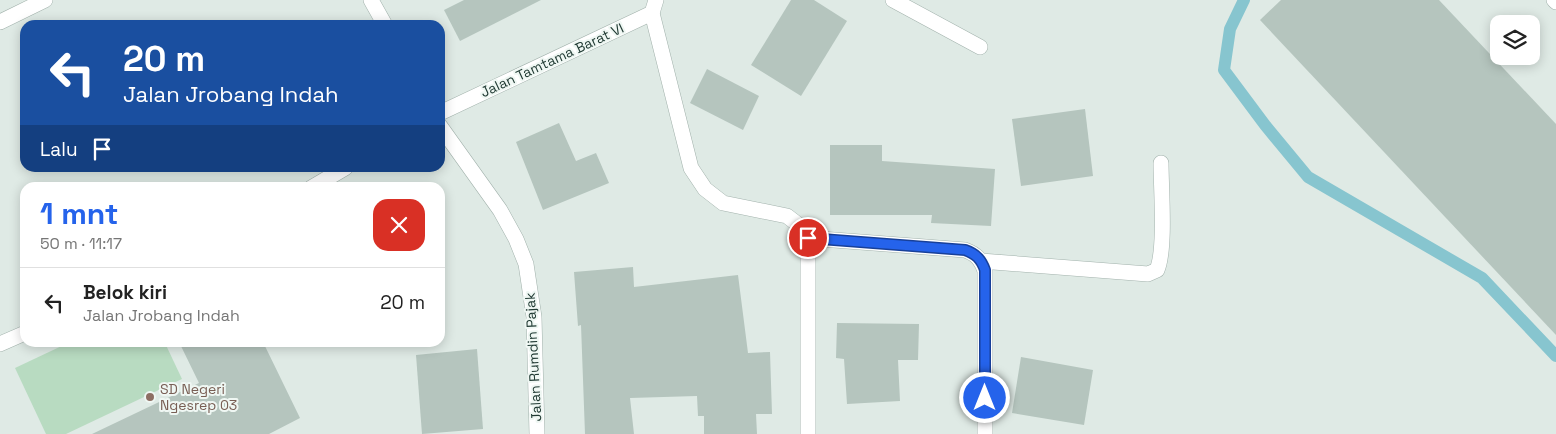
<!DOCTYPE html>
<html lang="id">
<head>
<meta charset="utf-8">
<style>
	:root { --surface:#fff; --page:#f6f6f6; --text:#222; --muted:#767676; --line:#e0e0e0; --accent:#2563eb }
	body { margin:0; font-family:"Space Grotesk",sans-serif; background:var(--page); color:var(--text); height:100vh; display:flex; flex-direction:column; font-size:19px; white-space:nowrap }
	* { box-sizing:border-box; margin:0 }
	p { font-size:16px; color:var(--muted) }
	.icon { flex:none; width:28px; height:28px; fill:none; stroke:currentColor; stroke-width:2; stroke-linecap:round; stroke-linejoin:round }
	.map { position:relative; flex:1; overflow:hidden }
	.side { position:absolute; left:20px; top:182px; width:425px; height:165px; display:flex; flex-direction:column; background:var(--surface); border-radius:15px; box-shadow:0 2px 12px #0003 }
	.side>* { flex:none }
	.top-card { position:absolute; left:20px; top:20px; width:425px; height:152px; border-radius:15px; box-shadow:0 2px 12px #0003; background:#1a4fa0; color:#fff; overflow:hidden }
	.buttons { position:absolute; left:1490px; top:15px; display:grid; gap:10px }
	.buttons a { display:grid; place-items:center; width:50px; height:50px; border-radius:10px; background:var(--surface); box-shadow:0 2px 12px #0003; font-size:25px }
	.pin { position:absolute; display:grid; place-items:center; width:42px; height:42px; color:#fff; margin:-21px; border:2px solid #fff; border-radius:50%; box-shadow:0 1px 5px #0007 }
	.me { position:absolute; width:55px; margin:-28px; rotate:0deg; stroke-linejoin:round; filter:drop-shadow(0 0 4px #0008) }
	.turn { display:flex; align-items:center; gap:18px; height:105px; padding:0 20px; font-size:22px }
	.turn .icon { width:65px; height:65px; stroke-width:2.5 }
	.turn b { display:block; font-size:35px; line-height:42px }
	.then { display:flex; align-items:center; height:48px; padding:0 20px; background:#0003; gap:10px; font-size:19px }
	.round { display:grid; place-items:center; flex:none; width:52px; height:52px; border-radius:15px; background:var(--page) }
	.headline { display:flex; align-items:center; justify-content:space-between; height:85px; padding:0 20px }
	h1 { font-size:30px; font-weight:800; line-height:38px; color:var(--accent) }
	ul { padding:0; list-style:none }
	li { display:flex; align-items:center; gap:15px; height:70px; padding:0 20px; border-top:1px solid var(--line) }
	li div { flex:1 }
	li b { display:block; font-size:19px }
	li em { font-style:normal }
	.map>svg:first-child { display:block }
	.green { fill:#b8dbc1 }
	.lines { fill:none; stroke-linecap:round; stroke-linejoin:round }
	.stream { stroke:#87c5cf; stroke-width:12 }
	.building { fill:#b5c5be }
	.street-casing { stroke:#a2b2ac; stroke-width:16 }
	.street { stroke:#fff; stroke-width:15 }
	.route-casing { stroke:#184099; stroke-width:12 }
	.route { stroke:#2563eb; stroke-width:9 }
	.education-dot { fill:#8d6e63; stroke:#eff7f3; stroke-width:2 }
	.labels { text-anchor:middle; dominant-baseline:central; stroke-width:4; stroke-linejoin:round; paint-order:stroke }
	.street-label { font-size:14px; fill:#203a33; stroke:#eff7f3 }
	.education-label { font-size:14px; fill:#785e54; stroke:#eff7f3; text-anchor:start }
</style>
</head>
<body>
<div class="map">
<svg width="1556" height="434" viewBox="0 0 1556 434">
	<rect width="100%" height="100%" fill="#dfeae5"/>
	<path class="green" d="M68,343h97l17,36 -116,55h-20l-31,-66z"/>
	<g class="lines">
		<path class="stream" d="M1244,0l-14,29 -6,41 41,55 43,52 174,101 74,78"/>
	</g>
	<g class="building">
		<path d="M464,0h77l-81,41 -16,-31z"/>
		<path d="M791,0h23l33,21 -46,75 -50,-31z"/>
		<path d="M1281,0h158l117,124v211l-296,-315z"/>
		<path d="M707,69l52,27 -16,34 -53,-27z"/>
		<path d="M1085,109l8,67 -72,10 -9,-67z"/>
		<path d="M559,123l17,38 20,-8 13,30 -66,27 -27,-68z"/>
		<path d="M830,145h52v16l113,8 -4,57 -60,-3 1,-8h-102z"/>
		<path d="M633,267l1,20 104,-12 10,78 22,-1 2,62h-16l1,20h-53v-18h-6l-1,-20 -67,2 4,36h-49l-4,-109 -3,1 -4,-54z"/>
		<path d="M837,323l82,1 -1,36h-20l2,41 -53,3 -3,-45 -8,-1z"/>
		<path d="M179,342h84l37,76 -31,16h-177l107,-51z"/>
		<path d="M477,349l6,80 -61,5 -6,-79z"/>
		<path d="M1021,357l72,13 -9,55 -72,-12z"/>
	</g>
	<g class="lines">
		<g class="street-casing">
			<g id="street">
				<path d="M371,0l14,25"/>
				<path d="M893,0l87,47"/>
				<path d="M1554,0l2,2"/>
				<path d="M652,13l39,155 14,21 18,14 64,13 13,10 8,12v196"/>
				<path d="M0,22l45,-22"/>
				<path d="M440,113l212,-100 4,-13"/>
				<path d="M440,126l60,84 16,29 10,25 8,53 3,117"/>
				<path d="M311,188l34,-20"/>
				<path d="M808,238l157,12c11,4 16,9 20,21v163"/>
				<path d="M981,261l167,13 9,-4c9,-21 4,-82 4,-107"/>
				<path d="M0,344l25,-11"/>
			</g>
		</g>
		<use href="#street" class="street"/>
	</g>
	<g class="lines">
		<g class="route-casing">
			<path id="route" d="M808,238l157,12c11,4 16,9 20,20v128"/>
		</g>
		<use href="#route" class="route"/>
	</g>
	<circle class="education-dot" cx="150" cy="397" r="5"/>
	<g class="labels">
		<g class="street-label">
			<text transform="translate(552 60) rotate(-25)">Jalan Tamtama Barat VI</text>
			<text transform="translate(533 357) rotate(-93)">Jalan Rumdin Pajak</text>
		</g>
		<g class="education-label">
			<text x="160" y="389">SD Negeri<tspan x="160" dy="16">Ngesrep 03</tspan></text>
		</g>
	</g>
</svg>
<div class="buttons">
<a><svg class="icon" aria-label="layers" viewBox="0 0 24 24"><path d="M12 4l9 5-9 5-9-5zM3 14l9 5 9-5"/></svg></a>
</div>
<div class="pin" style="left:808px;top:238px;background:#d93025"><svg class="icon" aria-label="arrive" viewBox="0 0 24 24"><path d="M6 21V4h12l-3 4 3 4H6"/></svg></div>
<svg class="me" style="left:985px;top:398px" viewBox="-20 -20 40 40"><circle r="17" fill="#2563eb" stroke="#fff" stroke-width="3"/><path d="M0-11L8 9 0 5-8 9z" fill="#fff"/></svg>
<div class="top-card">
<div class="turn"><svg class="icon" aria-label="left" viewBox="0 0 24 24"><path d="M17 20v-9H6M10 6l-5 5 5 5"/></svg><div><b>20 m</b>Jalan Jrobang Indah</div></div>
<div class="then">Lalu<svg class="icon" aria-label="arrive" viewBox="0 0 24 24"><path d="M6 21V4h12l-3 4 3 4H6"/></svg></div>
</div>
<section class="side">
<div class="headline"><div><h1>1 mnt</h1><p>50 m · 11:17</p></div><a class="round" style="background:#d93025;color:#fff"><svg class="icon" aria-label="close" viewBox="0 0 24 24"><path d="M6 6l12 12M18 6L6 18"/></svg></a></div>
<ul>
<li><svg class="icon" aria-label="left" viewBox="0 0 24 24"><path d="M17 20v-9H6M10 6l-5 5 5 5"/></svg><div><b>Belok kiri</b><p>Jalan Jrobang Indah</p></div><em>20 m</em></li>
</ul>
</section>
</div>
</body>
</html>
